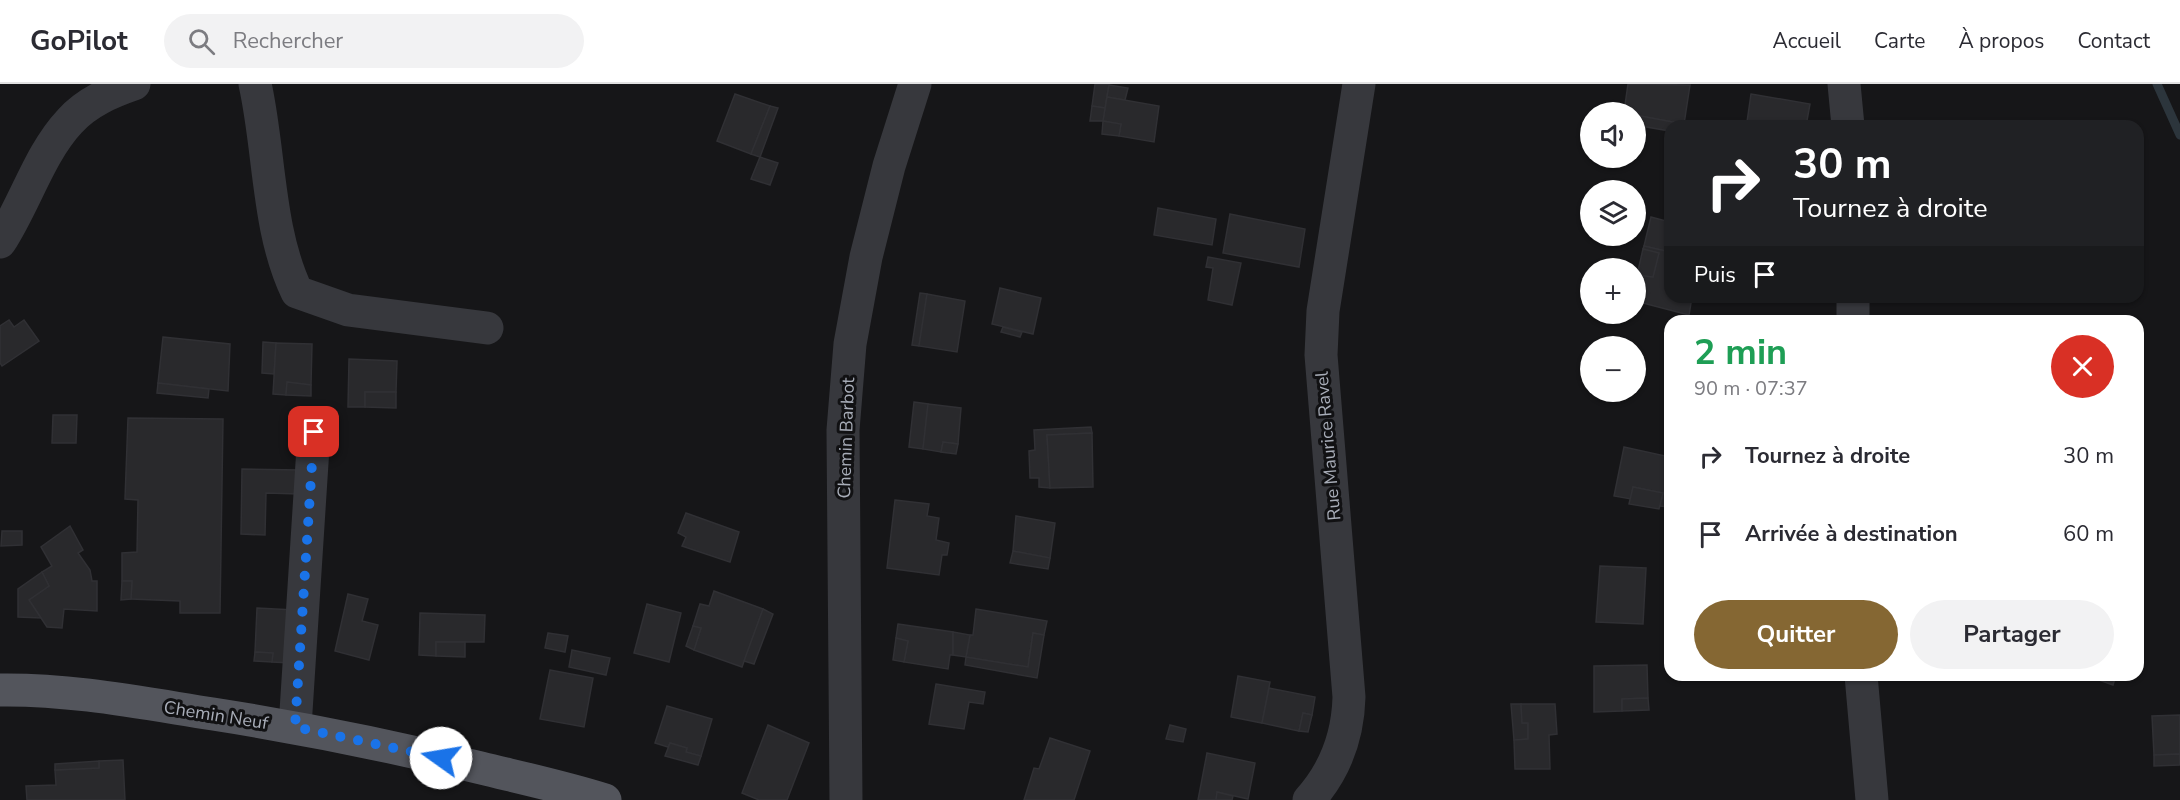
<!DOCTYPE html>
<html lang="fr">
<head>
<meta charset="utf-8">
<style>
	:root { --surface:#fff; --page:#f2f2f3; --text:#2b2b33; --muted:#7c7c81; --line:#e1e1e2; --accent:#856733 }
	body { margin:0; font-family:"Nunito Sans",sans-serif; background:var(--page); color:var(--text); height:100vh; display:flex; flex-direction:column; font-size:22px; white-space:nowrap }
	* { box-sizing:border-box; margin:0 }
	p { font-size:20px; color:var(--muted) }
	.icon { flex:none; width:33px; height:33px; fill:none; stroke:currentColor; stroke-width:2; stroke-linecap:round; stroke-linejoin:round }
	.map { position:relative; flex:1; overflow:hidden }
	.drawer { position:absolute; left:1664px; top:231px; width:480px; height:366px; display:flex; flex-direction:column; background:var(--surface); border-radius:18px; box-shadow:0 2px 4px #0004 }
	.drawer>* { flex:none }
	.guide { position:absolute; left:1664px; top:36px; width:480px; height:183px; border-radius:18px; box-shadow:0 2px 4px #0004; background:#202124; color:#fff; overflow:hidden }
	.fabs { position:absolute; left:1580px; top:18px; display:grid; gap:12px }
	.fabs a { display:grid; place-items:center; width:66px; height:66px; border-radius:50%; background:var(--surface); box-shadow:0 2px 4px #0004; font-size:30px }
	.pin { position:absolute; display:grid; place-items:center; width:51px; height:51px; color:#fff; margin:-26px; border-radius:12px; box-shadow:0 3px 9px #0006 }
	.me { position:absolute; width:66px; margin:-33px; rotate:283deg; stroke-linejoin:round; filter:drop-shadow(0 0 4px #0008) }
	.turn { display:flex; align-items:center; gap:21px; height:126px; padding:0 30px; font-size:27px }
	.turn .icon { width:78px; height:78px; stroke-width:2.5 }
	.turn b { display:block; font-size:42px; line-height:51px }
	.then { display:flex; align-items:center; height:57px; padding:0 30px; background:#0003; gap:12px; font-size:22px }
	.round { display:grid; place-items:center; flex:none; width:63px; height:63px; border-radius:32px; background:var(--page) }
	.summary { display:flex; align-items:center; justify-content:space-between; height:102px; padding:0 30px }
	h1 { font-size:36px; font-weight:700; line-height:45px; color:#1e9e55 }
	.cta { display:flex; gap:12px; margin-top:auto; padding:12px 30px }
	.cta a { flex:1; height:69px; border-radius:36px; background:var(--accent); color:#fff; font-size:24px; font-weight:700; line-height:69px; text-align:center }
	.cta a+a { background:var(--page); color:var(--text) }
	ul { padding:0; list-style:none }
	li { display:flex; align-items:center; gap:18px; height:78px; padding:0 30px }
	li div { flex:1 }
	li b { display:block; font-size:22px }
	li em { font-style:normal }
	header { display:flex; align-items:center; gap:36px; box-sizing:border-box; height:84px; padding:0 30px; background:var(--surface); border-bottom:2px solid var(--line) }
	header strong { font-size:28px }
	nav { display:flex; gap:33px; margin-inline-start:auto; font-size:21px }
	.search { width:420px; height:54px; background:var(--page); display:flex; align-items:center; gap:15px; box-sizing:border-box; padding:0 21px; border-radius:33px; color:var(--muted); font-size:22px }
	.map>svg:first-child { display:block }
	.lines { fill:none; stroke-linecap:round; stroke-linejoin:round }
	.stream { stroke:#2c353c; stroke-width:9 }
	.building { fill:#29292c; stroke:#303034; stroke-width:1.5 }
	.minor { stroke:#37383d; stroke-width:33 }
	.major { stroke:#53555c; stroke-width:33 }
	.route { stroke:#1a73e8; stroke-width:10; stroke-dasharray:0 18 }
	.labels { text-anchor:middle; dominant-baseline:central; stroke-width:6; stroke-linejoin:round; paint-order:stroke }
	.street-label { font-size:18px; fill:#a8adb8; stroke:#111113 }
</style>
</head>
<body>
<header>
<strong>GoPilot</strong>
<div class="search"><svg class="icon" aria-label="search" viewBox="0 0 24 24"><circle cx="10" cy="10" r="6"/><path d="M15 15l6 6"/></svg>Rechercher</div>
<nav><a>Accueil</a><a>Carte</a><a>À propos</a><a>Contact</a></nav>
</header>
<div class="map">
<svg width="2180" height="716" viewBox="0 0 2180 716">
	<rect width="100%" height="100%" fill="#161618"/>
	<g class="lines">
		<path class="stream" d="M2157,0l23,51"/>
	</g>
	<g class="building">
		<path d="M1095,0h14l-4,24 -13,-2z"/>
		<path d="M1628,0l62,1 -6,39 -49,-9v-3h-11z"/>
		<path d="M1109,1l19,3 -3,12 -18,-3z"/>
		<path d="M735,10l35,12 -19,48 -34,-13z"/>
		<path d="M1751,10l59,10 -4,22h-39l-20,-4z"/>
		<path d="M1107,13l52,9 -5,36 -35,-6 2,-12 -18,-3z"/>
		<path d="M770,22l8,2 -18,49 -9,-3z"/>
		<path d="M1092,22l13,2 -2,13h-13z"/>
		<path d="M1635,31l49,9v2h-14v5l-35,-6z"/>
		<path d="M1103,37l18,3 -2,12 -17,-2z"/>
		<path d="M1926,37l67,1v4h-67z"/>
		<path d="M760,73l18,6 -8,22 -19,-6z"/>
		<path d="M1158,124l58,11 -4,26 -58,-10z"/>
		<path d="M1230,130l75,15 -6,38 -76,-14z"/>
		<path d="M1651,133l19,5v30l-26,-6z"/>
		<path d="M1644,162l26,6v45h22l-3,18 -54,-14 2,-26 16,2 6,-24 -16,-4z"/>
		<path d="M1643,165l16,4 -6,24 -16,-2z"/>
		<path d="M1208,173l33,6 -9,42 -24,-5 5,-32 -7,-1z"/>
		<path d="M1000,204l41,10 -8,36 -41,-10z"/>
		<path d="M920,209l7,1 -8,52 -7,-1z"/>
		<path d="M927,210l38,7 -8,51 -38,-6z"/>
		<path d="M9,236l5,7 10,-7 15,21 -37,25 -2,-3v-37z"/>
		<path d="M1003,243l19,5 -2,5 -19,-5z"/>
		<path d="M163,253l67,7 -2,47 -70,-8z"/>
		<path d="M263,258l13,1 -2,31 -12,-1z"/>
		<path d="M276,259l36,1 -1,41 -24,-3 -1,13 -13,-1z"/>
		<path d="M349,275l48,2 -1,31h-31v15h-17z"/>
		<path d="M287,298l24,3v11l-25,-1z"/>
		<path d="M158,299l51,6 -1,9 -51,-5z"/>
		<path d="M365,308h31v16l-31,-1z"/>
		<path d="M914,318l14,2 -5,45 -14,-2z"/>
		<path d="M928,320l33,4 -3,36 -15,-2 -2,10 -18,-3z"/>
		<path d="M53,331h24l-1,28h-24z"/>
		<path d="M128,334l95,1 -3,194h-40v-12l-49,-2 1,-18h-10v-28l15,-1 1,-52 -13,-1z"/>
		<path d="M1091,343l1,6 -45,2 3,53 -11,-1v-9h-9l-1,-27 6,-1 -1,-20z"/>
		<path d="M1092,349l1,54 -43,1 -3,-53z"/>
		<path d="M943,358l15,2 -2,10 -15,-2z"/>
		<path d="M1624,363l46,10v50l-10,-1 3,-13 -30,-6 -2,12 -17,-3z"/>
		<path d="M242,385l57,1v24l-33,-1 -1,42 -24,-1z"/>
		<path d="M1633,403l30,6 -4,16 -30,-5z"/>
		<path d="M895,416l34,4 -2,12 12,2 -3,22 13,3 -2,12h-5l-3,20 -52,-7z"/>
		<path d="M686,429l53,19 -9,30 -48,-16 4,-9 -8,-4z"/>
		<path d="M1016,432l39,7 -5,35 -37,-7z"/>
		<path d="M70,442l13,24 -5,3 12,17 2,11h5v30l-33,-2 -2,19 -15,-1 -18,-27 20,-14 -7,-14 10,-6 -11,-19z"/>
		<path d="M2,447h20v14l-21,1z"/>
		<path d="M1013,467l37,7 -2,11 -38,-6z"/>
		<path d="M1600,482l46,2 -3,56 -47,-2z"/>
		<path d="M42,488l7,14 -20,14 12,18 -23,-1v-28z"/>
		<path d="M122,497h10l-1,18 -10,1z"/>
		<path d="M714,507l49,18 -21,58 -48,-17 7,-22 -8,-2 7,-22 9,2z"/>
		<path d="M348,510l20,5 -6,22 16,4 -9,35 -34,-9z"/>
		<path d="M647,520l34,9 -12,49 -35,-9z"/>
		<path d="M257,524l37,2 -3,53 -19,-1 1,-9 -18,-1z"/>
		<path d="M763,525l10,5 -19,50 -10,-3z"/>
		<path d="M976,525l71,12 -3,14 -11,-2 -5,34 -62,-10 4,-22h3z"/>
		<path d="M420,529l65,2 -1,27h-48v14l-17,-1z"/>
		<path d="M898,540l55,8v23h-3l-2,14 -44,-7 4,-21 -12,-3z"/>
		<path d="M693,542l8,2 -7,22 -8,-4z"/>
		<path d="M953,548l17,3 -4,22 -13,-2z"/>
		<path d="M548,549l20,3 -3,16 -20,-4z"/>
		<path d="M1033,549l11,2 -7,43 -72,-13 1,-8 62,10z"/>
		<path d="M896,554l12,3 -4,21 -11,-2z"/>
		<path d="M436,558h29v15l-29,-1z"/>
		<path d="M572,566l38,8 -4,17 -37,-8z"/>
		<path d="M255,568l18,1 -1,9 -18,-1z"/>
		<path d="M1647,581l1,33 -26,1v12l-28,1v-46z"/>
		<path d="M550,586l43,8 -9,49 -44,-8z"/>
		<path d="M2085,591h31l-3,10z"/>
		<path d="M1238,592l32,6 -8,41 -31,-6z"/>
		<path d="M936,600l49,8 -2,12 -14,-2 -5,27 -35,-5z"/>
		<path d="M1269,604l46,9 -3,18 -9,-2 -4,18 -37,-8z"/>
		<path d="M1648,614l1,12 -27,1v-12z"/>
		<path d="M1511,620h10l1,19h6v16l-14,1z"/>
		<path d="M1521,620h34l2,30 -8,1 1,34h-35l-1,-29 14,-1v-16h-6z"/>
		<path d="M667,622l45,13 -11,37 -15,-4 1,-4 -17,-5 -2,4 -13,-4z"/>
		<path d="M1303,629l9,2 -4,17 -9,-1z"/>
		<path d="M2180,631v39l-26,1 -2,-39z"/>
		<path d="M768,641l41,18 -22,57h-28l-17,-7z"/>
		<path d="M1170,641l16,4 -3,13 -17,-3z"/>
		<path d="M1050,654l40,13 -16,49h-50l10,-32 5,1z"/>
		<path d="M670,659l17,5 -1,4 15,4 -3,9 -33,-9z"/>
		<path d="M1207,669l48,10 -7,36 -31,-7 -1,8h-18z"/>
		<path d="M2180,670v11l-26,1v-11z"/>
		<path d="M123,676l2,40h-98l-1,-14 30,-1 -1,-15 44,-2v-7z"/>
		<path d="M99,677v7l-44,2v-6z"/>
		<path d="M1217,708l16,4 -1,4h-16z"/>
	</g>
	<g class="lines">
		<g class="minor">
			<path d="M255,0c15,67 12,146 42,208l51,18 139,18"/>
			<path d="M1844,0l4,42"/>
			<path d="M0,158c25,-38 39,-88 70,-121 17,-19 41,-29 64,-37"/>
			<path d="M1853,213v24"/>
			<path d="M1861,591l11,125"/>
			<path d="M295,643l19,-295"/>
			<path d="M846,716l-3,-370 7,-86 16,-87 23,-91 26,-82"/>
			<path d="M1309,716c26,-29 39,-65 40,-103l-28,-342 2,-44 36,-227"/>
		</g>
		<path class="major" d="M0,606c72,-1 142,13 213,24 90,14 179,32 268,54 41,10 83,19 124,32"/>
	</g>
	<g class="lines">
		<path class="route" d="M314,348l-19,295 146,31"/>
	</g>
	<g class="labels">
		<g class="street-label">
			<text transform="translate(846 354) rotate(-88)">Chemin Barbot</text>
			<text transform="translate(1328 362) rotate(-95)">Rue Maurice Ravel</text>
			<text transform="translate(216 631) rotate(9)">Chemin Neuf</text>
		</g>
	</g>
</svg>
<div class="fabs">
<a><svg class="icon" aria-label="sound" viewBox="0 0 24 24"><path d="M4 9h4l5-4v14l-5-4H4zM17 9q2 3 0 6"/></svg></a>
<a><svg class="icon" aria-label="layers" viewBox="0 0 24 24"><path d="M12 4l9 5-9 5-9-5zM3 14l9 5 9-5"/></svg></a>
<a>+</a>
<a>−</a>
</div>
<div class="pin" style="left:314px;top:348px;background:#d93025"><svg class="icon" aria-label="arrive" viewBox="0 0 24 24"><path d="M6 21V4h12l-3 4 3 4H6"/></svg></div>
<svg class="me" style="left:441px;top:674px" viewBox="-20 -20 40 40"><circle r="19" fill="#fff"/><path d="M0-13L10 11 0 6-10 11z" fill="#1a73e8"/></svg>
<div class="guide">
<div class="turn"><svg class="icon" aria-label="right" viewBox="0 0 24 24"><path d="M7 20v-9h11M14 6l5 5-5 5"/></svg><div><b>30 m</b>Tournez à droite</div></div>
<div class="then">Puis<svg class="icon" aria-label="arrive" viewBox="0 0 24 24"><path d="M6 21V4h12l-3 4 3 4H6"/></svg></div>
</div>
<section class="drawer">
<div class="summary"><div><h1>2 min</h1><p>90 m · 07:37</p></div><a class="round" style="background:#d93025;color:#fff"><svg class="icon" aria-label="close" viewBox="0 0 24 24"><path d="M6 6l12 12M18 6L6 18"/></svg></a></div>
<ul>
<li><svg class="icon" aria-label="right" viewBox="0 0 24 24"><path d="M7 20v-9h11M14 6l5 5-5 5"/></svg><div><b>Tournez à droite</b></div><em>30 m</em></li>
<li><svg class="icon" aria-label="arrive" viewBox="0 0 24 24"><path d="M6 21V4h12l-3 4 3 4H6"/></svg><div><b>Arrivée à destination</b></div><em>60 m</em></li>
</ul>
<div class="cta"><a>Quitter</a><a>Partager</a></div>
</section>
</div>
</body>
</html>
